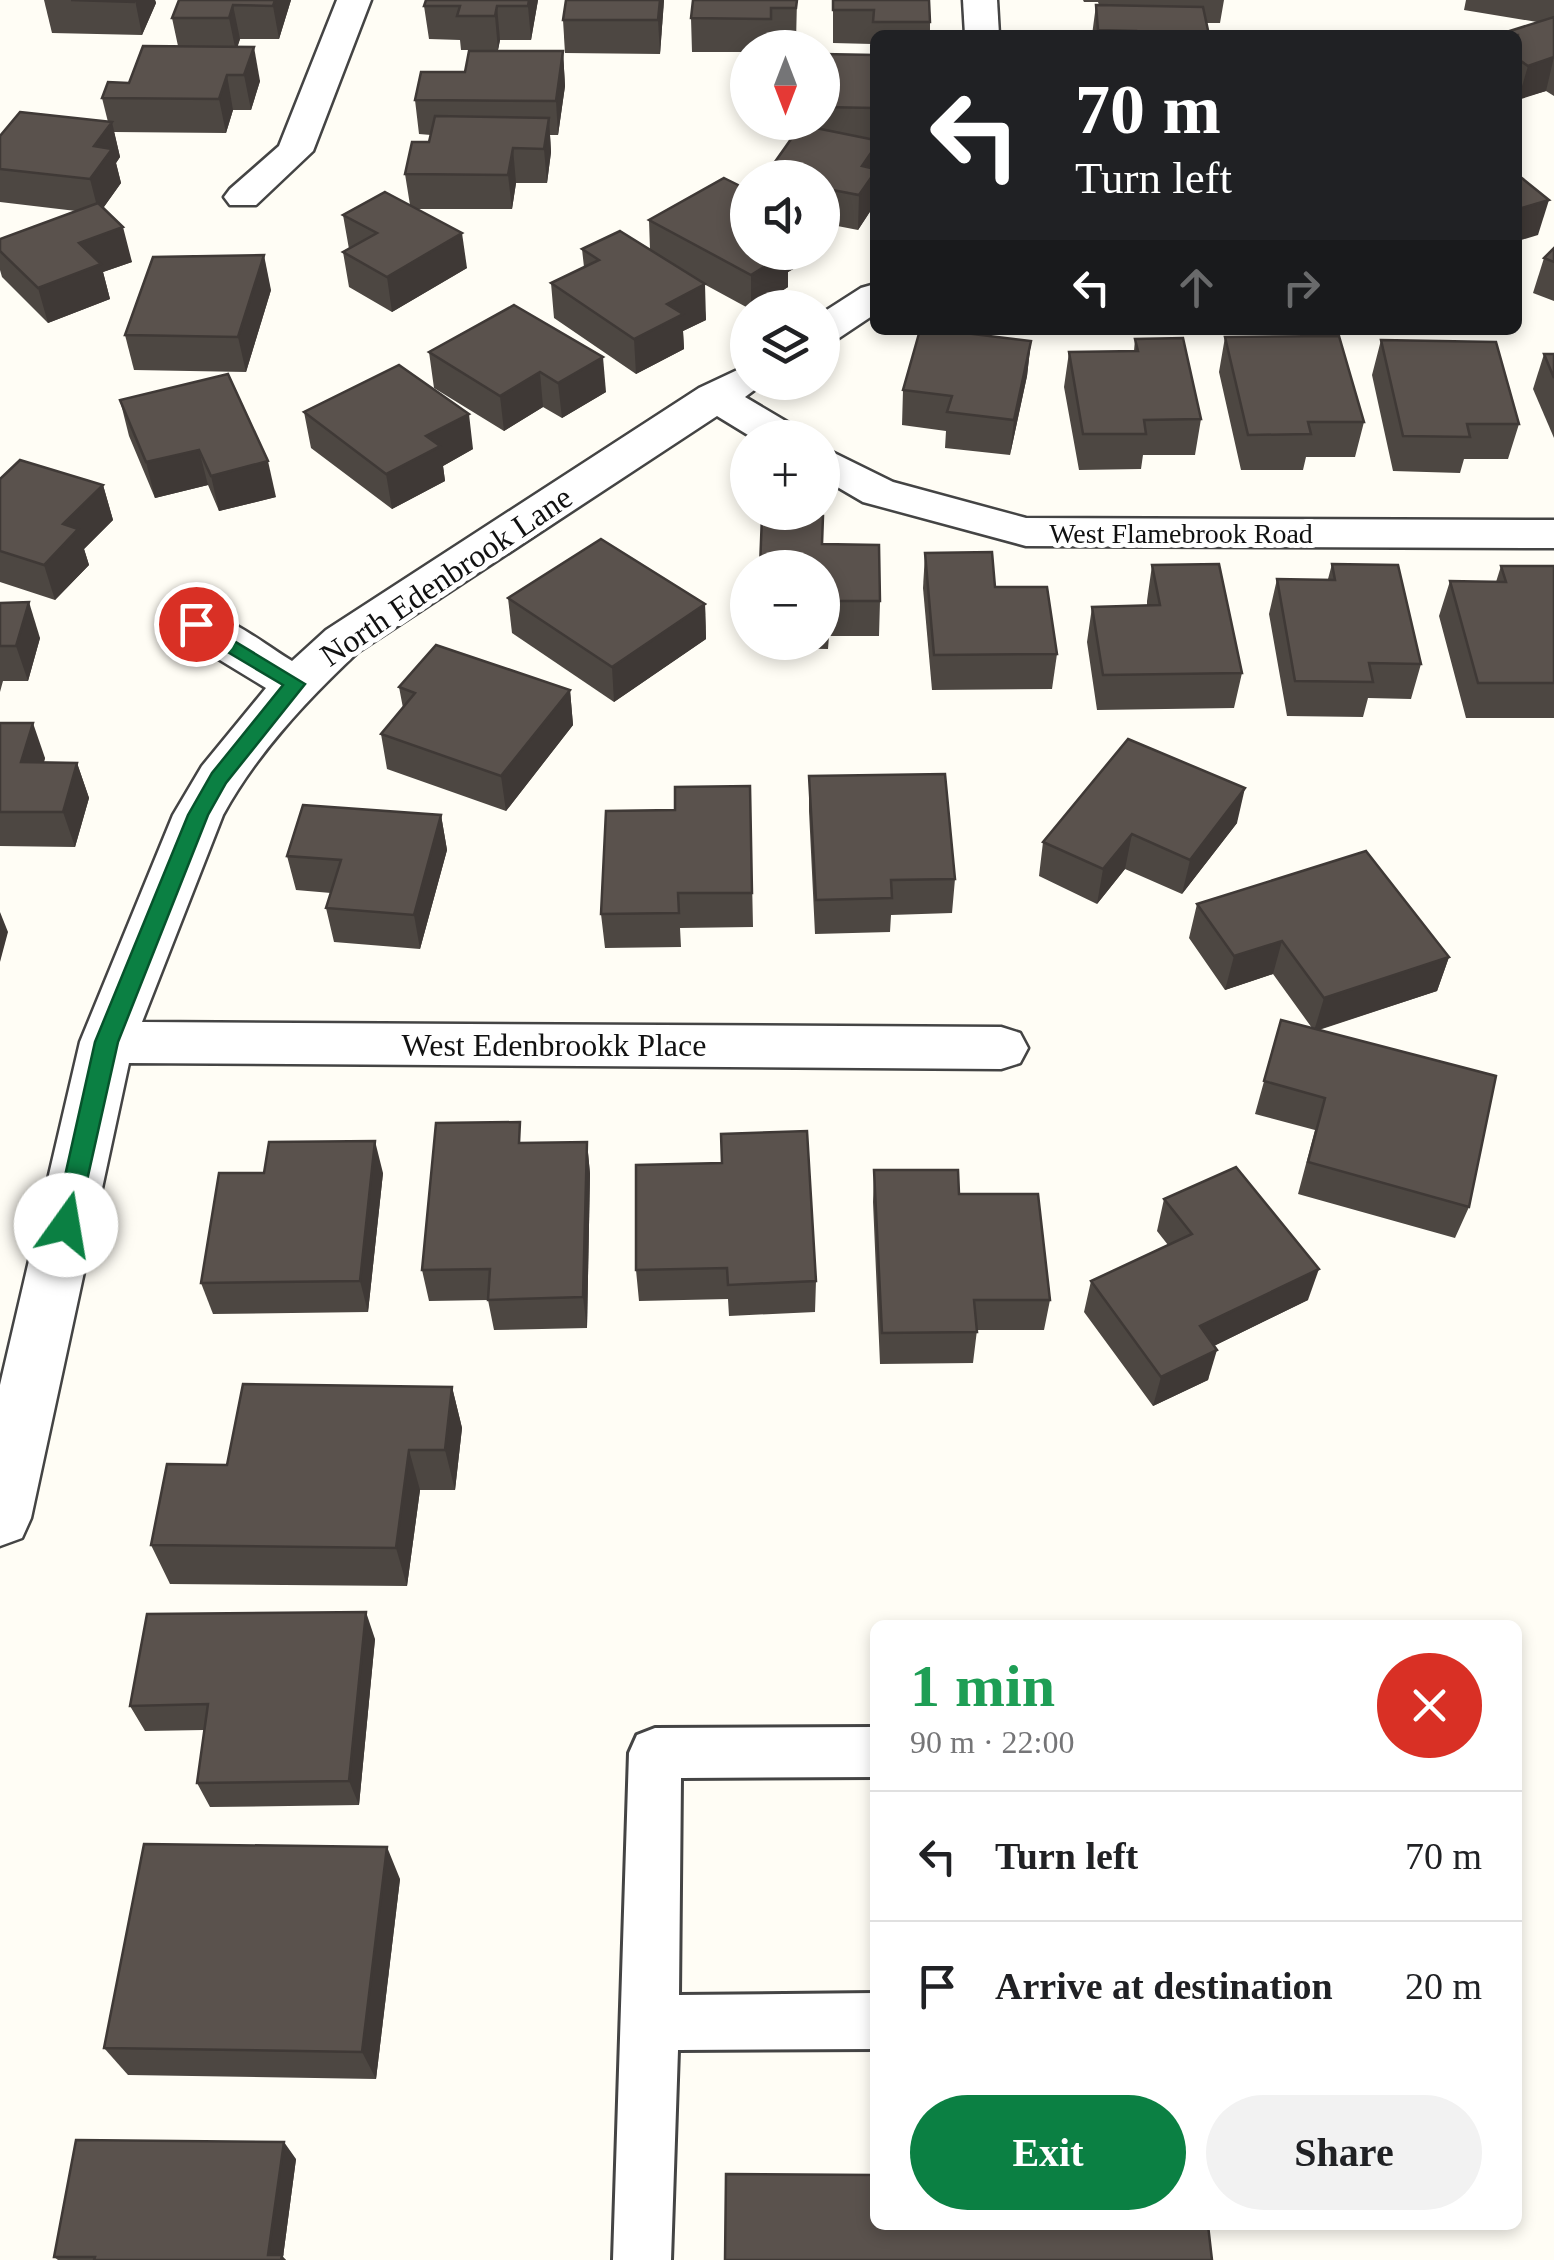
<!DOCTYPE html>
<html lang="en">
<head>
<meta charset="utf-8">
<style>
	:root { --surface:#fff; --page:#f2f2f2; --text:#202124; --muted:#757577; --line:#e0e0e0; --accent:#0b8043 }
	body { margin:0; font-family:"Times New Roman",serif; background:var(--page); color:var(--text); height:100vh; display:flex; flex-direction:column; font-size:38px; white-space:nowrap }
	* { box-sizing:border-box; margin:0 }
	p { font-size:32px; color:var(--muted) }
	.icon { flex:none; width:55px; height:55px; fill:none; stroke:currentColor; stroke-width:2; stroke-linecap:round; stroke-linejoin:round }
	.map { position:relative; flex:1; overflow:hidden }
	.side { position:absolute; left:870px; top:1620px; width:652px; height:610px; display:flex; flex-direction:column; background:var(--surface); border-radius:15px; box-shadow:0 5px 15px #0003 }
	.side>* { flex:none }
	.guide { position:absolute; left:870px; top:30px; width:652px; height:305px; border-radius:15px; box-shadow:0 5px 15px #0003; background:#202124; color:#fff; overflow:hidden }
	.needle { width:65px; rotate:180deg }
	.controls { position:absolute; left:730px; top:30px; display:grid; gap:20px }
	.controls a { display:grid; place-items:center; width:110px; height:110px; border-radius:50%; background:var(--surface); box-shadow:0 5px 15px #0003; font-size:50px }
	.pin { position:absolute; display:grid; place-items:center; width:85px; height:85px; color:#fff; margin:-42px; border:5px solid #fff; border-radius:50%; box-shadow:0 2px 10px #0007 }
	.me { position:absolute; width:110px; margin:-55px; rotate:13deg; stroke-linejoin:round; filter:drop-shadow(0 0 8px #0008) }
	.turn { display:flex; align-items:center; gap:35px; height:210px; padding:0 40px; font-size:45px }
	.turn .icon { width:130px; height:130px; stroke-width:2.5 }
	.turn b { display:block; font-size:70px; line-height:85px }
	.lanes { display:flex; align-items:center; height:95px; padding:0 40px; background:#0003; justify-content:center; gap:50px; direction:ltr }
	.lanes .off { opacity:.35 }
	.round { display:grid; place-items:center; flex:none; width:105px; height:105px; border-radius:52px; background:var(--page) }
	.headline { display:flex; align-items:center; justify-content:space-between; height:170px; padding:0 40px }
	h1 { font-size:60px; font-weight:700; line-height:75px; color:#1e9e55 }
	.cta { display:flex; gap:20px; margin-top:auto; padding:20px 40px }
	.cta a { flex:1; height:115px; border-radius:60px; background:var(--accent); color:#fff; font-size:40px; font-weight:700; line-height:115px; text-align:center }
	.cta a+a { background:var(--page); color:var(--text) }
	ul { padding:0; list-style:none }
	li { display:flex; align-items:center; gap:30px; height:130px; padding:0 40px; border-top:2px solid var(--line) }
	li div { flex:1 }
	li b { display:block; font-size:38px }
	li em { font-style:normal }
	.map>svg:first-child { display:block }
	.lines { fill:none; stroke-linecap:round; stroke-linejoin:round }
	.service-casing { stroke:#444; stroke-width:6 }
	.minor-casing { stroke:#444; stroke-width:5 }
	.service { fill:#fff; fill-rule:evenodd }
	.minor { fill:#fff; fill-rule:evenodd }
	.wall { fill:#4d4742 }
	.shaded-wall { fill:#3f3936 }
	.building { fill:#5a524d; stroke:#3f3936; stroke-width:2.5 }
	.route { fill:#0b8043; stroke:#07532c; stroke-width:2.5 }
	.labels { text-anchor:middle; dominant-baseline:central; stroke-width:10; stroke-linejoin:round; paint-order:stroke }
	.far-street-label { font-size:28px; fill:#111; stroke:#fff }
	.street-label { font-size:32px; fill:#111; stroke:#fff }
</style>
</head>
<body>
<div class="map">
<svg width="1554" height="2260" viewBox="0 0 1554 2260">
	<rect width="100%" height="100%" fill="#fffdf5"/>
	<g class="lines">
		<g class="service-casing">
			<path id="service" d="M875,1727v50l-194,1 -2,217 196,-2v56l-197,1 -7,210h-58l16,-507 8,-18 18,-7z"/>
		</g>
		<g class="minor-casing">
			<g id="minor">
				<path d="M337,0h34l-58,151 -57,54h-26l-6,-8 6,-8 49,-43z"/>
				<path d="M963,0h34l2,35h-34z"/>
				<path d="M875,284v30l-39,26 -14,3v-30l39,-25z"/>
				<path d="M748,365v17h17l-20,15 54,32 6,9h-52l-36,-22 -359,236c-51,48 -101,101 -135,163l-81,207 859,5 19,6 8,15 -8,15 -19,6 -872,-6 -98,455 -9,20 -22,8v-161l80,-343 93,-227 29,-49 64,-78 -87,-53 -7,-11 7,-11c38,-10 81,29 113,48l34,-31 373,-242z"/>
				<path d="M822,447l71,35 133,36 528,2v28l-528,-2 -163,-44 -41,-24z"/>
			</g>
		</g>
		<use href="#service" class="service"/>
		<use href="#minor" class="minor"/>
	</g>
	<g class="wall">
		<path d="M44,0h111l1,3 -14,32 -90,-2z"/>
		<path d="M179,0h112l-12,39h-39l-3,8 23,34 -9,29h-18l-7,23 -112,-1 6,25 -4,6 5,20 -18,25 29,54 -29,10 7,27 -62,24 -46,-46 -2,-7v-31l76,-28 -76,-9v-66l108,-14 -6,-24 27,-15 49,-37 -6,-28z"/>
		<path d="M538,0l-7,40h-31l-2,10h-37l-1,-10 -31,-1 -5,-33z"/>
		<path d="M664,0l-4,54 -95,-1 -2,-33z"/>
		<path d="M797,0l-1,42 -25,-1v7h-23v4h-56l-1,-34z"/>
		<path d="M833,0l97,22v13h-55v169l-17,26 -36,-7v-45h-57v-2l51,-48v-6h6v-68l50,1v-11l-39,-1z"/>
		<path d="M1083,0h141l-4,23h-14l3,12h-117l4,-30h3l-1,-3h-14z"/>
		<path d="M1466,0h88v96l-8,-5 -28,8v-64l19,-13 -73,-12z"/>
		<path d="M563,51l2,35 -7,49h-8l1,17 -4,31h-31l-4,26h-96l51,59 -75,44 -43,-25 -6,-35 6,-3 -6,-34 67,-10 -5,-31 24,-32 2,-7 -12,-1 -4,-34 50,-28z"/>
		<path d="M649,220l164,38 -25,14v15l-33,21h-7l-46,-25 4,37 -23,11 1,18 -48,25 -82,-56 -3,-35 33,-16 -2,-18 68,1z"/>
		<path d="M1554,248v53l-21,-8 11,-35z"/>
		<path d="M271,290l-25,82 -112,-2 -9,-35z"/>
		<path d="M514,305l92,87 -44,26 -19,-11 -39,24 -70,-43 -5,-36z"/>
		<path d="M959,333l72,8 -4,35 -17,79 -65,-7 1,-17 -44,-6 1,-35z"/>
		<path d="M1225,337l139,85 -9,35h-49l-3,13h-62l-22,-98z"/>
		<path d="M1135,339l66,80 -6,36h-52l-2,14 -62,1 -15,-83 5,-35 65,-1z"/>
		<path d="M1381,340l138,84 -11,35h-44l-4,14 -67,-2 -21,-96z"/>
		<path d="M1544,354h10v84l-21,-49z"/>
		<path d="M120,400l156,97 -57,14 -11,-26 -53,13 -26,-62z"/>
		<path d="M304,412l169,37 -30,17 2,15 -53,28 -81,-61z"/>
		<path d="M0,479l103,6 10,35 -29,29 5,16 -34,35 -55,-18z"/>
		<path d="M822,544l58,57 -1,35h-50l-1,13 -68,-1v-6h62z"/>
		<path d="M925,553l70,34 62,67 -5,35 -120,1 -9,-102z"/>
		<path d="M1332,564l89,100 -10,35 -43,-1 -5,19 -76,-1 -18,-102 8,-35h51z"/>
		<path d="M1152,565l90,108 -8,35 -137,2 -10,-68 5,-35 55,-2v-4z"/>
		<path d="M1501,566h53v152h-88l-27,-102 11,-35 46,1z"/>
		<path d="M508,598l197,6 1,35 -92,63 -102,-69z"/>
		<path d="M0,603l40,35 -12,43h-25l-3,11z"/>
		<path d="M399,687l171,3 3,35 -67,86 -119,-42 -6,-35 22,-26z"/>
		<path d="M0,723l45,35 -1,4 33,1 12,35 -14,49 -75,-1z"/>
		<path d="M809,776l146,103 -3,34 -61,2 -1,17 -75,2 -6,-123z"/>
		<path d="M750,786l3,141 -73,1 1,19 -76,1 -4,-34 74,-104z"/>
		<path d="M441,815l6,35 -27,99 -86,-7 -8,-34 5,-15 -35,-3 -9,-34z"/>
		<path d="M1237,823l-55,71 -57,-25 -28,35 -58,-28 4,-34z"/>
		<path d="M1197,904l252,53 -12,34 -118,39 150,177 -14,31 -157,-44 17,-64 -60,-16 26,-94 31,8 -39,-54 -48,16 -36,-52z"/>
		<path d="M587,1142l3,32 -3,154 -93,2 -6,-30 -59,1 -7,-31 101,-127z"/>
		<path d="M636,1165l180,116 -1,31 -86,4 -1,-17 -89,2 -3,-31z"/>
		<path d="M874,1170l85,24 91,106 -6,30h-67l-4,33 -93,1 -7,-162z"/>
		<path d="M264,1173h119l-15,139 -155,2 -12,-31z"/>
		<path d="M1164,1199l144,101 -94,46 -6,34 -55,26 -69,-94 7,-31 77,-36 -11,-14z"/>
		<path d="M452,1387l10,41 -7,62h-35l-13,96 -237,-2 -19,-39 76,-80z"/>
		<path d="M375,1639l-16,166 -149,2 -13,-24 7,-53 -59,1 -15,-25z"/>
		<path d="M400,1879l-24,200 -248,-4 -24,-27z"/>
		<path d="M296,2159l-13,98 3,3h-228l-4,-3z"/>
	</g>
	<g class="shaded-wall">
		<path d="M135,0h20l1,3 -14,32z"/>
		<path d="M275,0h16l-12,39 -6,-33z"/>
		<path d="M529,0h9l-7,40 -3,-34z"/>
		<path d="M660,0h4l-4,54 -2,-34z"/>
		<path d="M233,5l7,34 -4,13 -7,-34z"/>
		<path d="M497,6l3,34 -2,10 -3,-34z"/>
		<path d="M254,47l6,34 -9,29 -7,-35z"/>
		<path d="M563,51l2,35 -7,49 -2,-34z"/>
		<path d="M1554,57l-8,34 -28,9 10,-34z"/>
		<path d="M227,75l6,35 -7,23 -7,-34z"/>
		<path d="M549,118l2,34 -4,31 -3,-34z"/>
		<path d="M112,122l8,35 -4,6 5,20 -22,31 -9,-35 4,-33z"/>
		<path d="M875,147v57l-17,26 1,-35 3,-29z"/>
		<path d="M513,148l3,35 -4,26 -4,-34z"/>
		<path d="M1549,200l-11,35 -20,6v-32z"/>
		<path d="M123,227l9,35 -29,10 7,27 -62,24 -10,-35 41,-45z"/>
		<path d="M462,233l5,35 -75,44 -5,-35z"/>
		<path d="M775,252h38v6l-25,14v15l-33,21h-4v-33z"/>
		<path d="M264,255l7,35 -25,82 -8,-35z"/>
		<path d="M705,284l1,36 -23,11 1,18 -48,25 -2,-35 33,-35z"/>
		<path d="M1031,341l-4,35 -17,79 4,-35z"/>
		<path d="M603,357l3,35 -44,26 -4,-35z"/>
		<path d="M540,372l3,35 -39,24 -4,-35z"/>
		<path d="M469,414l4,35 -30,17 2,15 -53,28 -6,-35 40,-38z"/>
		<path d="M199,450l9,35 -53,13 -9,-36z"/>
		<path d="M268,461l8,36 -57,14 -8,-35z"/>
		<path d="M103,485l10,35 -29,29 5,16 -34,35 -11,-35 19,-41z"/>
		<path d="M29,602l11,36 -12,43 -12,-35z"/>
		<path d="M705,604l1,35 -92,63 -2,-35z"/>
		<path d="M570,690l3,35 -67,86 -5,-35z"/>
		<path d="M33,723l12,35 -12,39 -12,-35z"/>
		<path d="M77,763l12,35 -14,49 -12,-35z"/>
		<path d="M1245,788l-8,35 -55,71 8,-34z"/>
		<path d="M441,815l6,35 -27,99 -6,-34z"/>
		<path d="M1132,834l-7,35 -28,35 6,-35z"/>
		<path d="M0,912l8,20 -8,30z"/>
		<path d="M1282,941l-9,33 -48,16 9,-34z"/>
		<path d="M1449,957l-12,34 -123,40 10,-33z"/>
		<path d="M375,1141l8,32 -15,139 -8,-31z"/>
		<path d="M587,1142l3,32 -3,154 -4,-31z"/>
		<path d="M1319,1269l-11,31 -117,57 9,-31z"/>
		<path d="M1217,1350l-9,30 -55,26 8,-29z"/>
		<path d="M452,1387l10,41 -7,62 -10,-40z"/>
		<path d="M409,1450l11,40 -13,96 -11,-38z"/>
		<path d="M366,1612l9,27 -16,166 -10,-24z"/>
		<path d="M387,1847l13,32 -24,200 -14,-27z"/>
		<path d="M284,2142l12,17 -13,98 3,3h-13l-5,-5z"/>
	</g>
	<g class="building">
		<path d="M71,0h64l-1,2z"/>
		<path d="M179,0h96l-2,6 -40,-1 -4,13h-57z"/>
		<path d="M426,0h103l-1,6h-31l-2,10h-38l3,-10h-36z"/>
		<path d="M566,0h94l-2,20h-95z"/>
		<path d="M693,0h104l-1,8h-25v11l-80,-1z"/>
		<path d="M833,0h96l1,22h-57l1,-12h-41z"/>
		<path d="M1096,5l107,2 6,28h-73v-4l-38,-1z"/>
		<path d="M1554,17v40l-26,9 -10,-7v-24h-21z"/>
		<path d="M143,46l111,1 -10,28h-17l-8,24 -117,-1 6,-16 21,1z"/>
		<path d="M469,51h94l-7,50 -141,-1 6,-28h44z"/>
		<path d="M822,54l53,1v53l-53,-1z"/>
		<path d="M20,112l92,10 -18,24 18,3 -22,30 -90,-10v-33z"/>
		<path d="M435,116l114,2 -5,31 -31,-1 -5,27 -103,-1 7,-32h17z"/>
		<path d="M801,125l74,15v7l-13,19 13,3v3l-16,23 -37,-7v-10h-49l-8,-2z"/>
		<path d="M1518,175l31,25 -31,9z"/>
		<path d="M724,178l24,12v62h40l-37,23 -102,-55z"/>
		<path d="M385,192l77,41 -75,44 -44,-25 34,-19 -34,-18z"/>
		<path d="M98,203l25,24 -44,16 22,21 -63,24 -38,-37v-12z"/>
		<path d="M620,231l85,53 -38,20 16,10 -49,25 -83,-56 48,-23 -17,-11z"/>
		<path d="M1554,248v14l-10,-4z"/>
		<path d="M264,255l-26,82 -113,-2 28,-78z"/>
		<path d="M514,305l89,52 -45,26 -18,-11 -40,24 -71,-44z"/>
		<path d="M920,330h37l-1,2 75,9 -17,79 -67,-8 5,-16 -49,-6z"/>
		<path d="M1339,336l25,86h-56l3,12 -63,1 -23,-98z"/>
		<path d="M1183,338l18,81 -57,1 2,14h-63l-14,-82 69,-1 -3,-12z"/>
		<path d="M1381,340l115,2 23,82h-52l3,13 -67,-1z"/>
		<path d="M1544,354h10v24z"/>
		<path d="M399,365l70,49 -43,22 14,10 -54,28 -82,-62z"/>
		<path d="M228,374l40,87 -57,15 -12,-26 -53,12 -26,-62z"/>
		<path d="M20,460l83,25 -40,39 15,5 -34,36 -44,-14v-72z"/>
		<path d="M762,515l61,1 -1,28 57,1 1,56h-50l-1,13 -7,-1v-45h-62z"/>
		<path d="M601,539l104,65 -93,63 -104,-69z"/>
		<path d="M992,552l3,35h52l10,67 -123,1 -9,-102z"/>
		<path d="M1219,564l23,109 -139,2 -11,-68 68,-2 -8,-40z"/>
		<path d="M1332,564l66,1 23,99 -52,-1 4,19 -78,-1 -18,-102 58,1z"/>
		<path d="M1501,566h53v117h-76l-28,-102 56,1z"/>
		<path d="M29,602l-13,44h-16v-43z"/>
		<path d="M436,645l134,45 -69,86 -120,-42 34,-41 -16,-6z"/>
		<path d="M0,723h33l-12,39 56,1 -14,49h-63z"/>
		<path d="M1128,739l117,49 -55,72 -58,-26 -29,35 -60,-27z"/>
		<path d="M945,774l10,105 -64,1 1,18 -76,2 -7,-124z"/>
		<path d="M750,786l2,107h-74l1,20 -78,1 5,-103 69,-1v-23z"/>
		<path d="M303,805l138,10 -27,100 -88,-7 15,-48 -54,-4z"/>
		<path d="M1366,851l83,106 -125,41 -42,-57 -48,15 -37,-52z"/>
		<path d="M1281,1020l215,56 -27,131 -161,-45 17,-64 -61,-17z"/>
		<path d="M520,1122l-1,21 68,-1 -4,155 -95,3 2,-31 -68,1 14,-147z"/>
		<path d="M807,1131l9,150 -88,4 -1,-17 -91,2v-105l86,-2 -1,-29z"/>
		<path d="M375,1141l-15,140 -159,2 18,-110h45l5,-31z"/>
		<path d="M1236,1167l83,102 -119,57 17,24 -56,27 -70,-96 101,-47 -28,-35z"/>
		<path d="M874,1170h84l1,24h79l12,106h-76l3,32 -95,1z"/>
		<path d="M243,1384l209,3 -7,63h-36l-13,98 -245,-3 16,-81 60,1z"/>
		<path d="M366,1612l-17,169 -152,2 11,-79 -78,2 17,-92z"/>
		<path d="M144,1844l243,3 -25,205 -258,-4z"/>
		<path d="M76,2140l208,2 -16,113h14l-1,5h-187l1,-3h-41z"/>
		<path d="M726,2174l149,1v50h333l4,35h-487z"/>
	</g>
	<path class="route" d="M196,618l109,66 -79,99 -18,32 -90,227 -41,183 -11,9 -12,-9 41,-183 93,-227 24,-42 71,-88 -94,-56 -3,-5z"/>
	<g class="labels">
		<g class="far-street-label">
			<text x="1181" y="533">West Flamebrook Road</text>
		</g>
		<g class="street-label">
			<text transform="translate(446 576) rotate(-34)">North Edenbrook Lane</text>
			<text x="554" y="1045">West Edenbrookk Place</text>
		</g>
	</g>
</svg>
<div class="controls">
<a><svg class="needle" viewBox="-14 -14 28 28"><path d="M0-13l5 13h-10z" fill="#e53935"/><path d="M0 13l5-13h-10z" fill="#757577"/></svg></a>
<a><svg class="icon" aria-label="sound" viewBox="0 0 24 24"><path d="M4 9h4l5-4v14l-5-4H4zM17 9q2 3 0 6"/></svg></a>
<a><svg class="icon" aria-label="layers" viewBox="0 0 24 24"><path d="M12 4l9 5-9 5-9-5zM3 14l9 5 9-5"/></svg></a>
<a>+</a>
<a>−</a>
</div>
<div class="pin" style="left:196px;top:624px;background:#d93025"><svg class="icon" aria-label="arrive" viewBox="0 0 24 24"><path d="M6 21V4h12l-3 4 3 4H6"/></svg></div>
<svg class="me" style="left:66px;top:1225px" viewBox="-20 -20 40 40"><circle r="19" fill="#fff"/><path d="M0-13L10 11 0 6-10 11z" fill="#0b8043"/></svg>
<div class="guide">
<div class="turn"><svg class="icon" aria-label="left" viewBox="0 0 24 24"><path d="M17 20v-9H6M10 6l-5 5 5 5"/></svg><div><b>70 m</b>Turn left</div></div>
<div class="lanes"><svg class="icon" aria-label="left" viewBox="0 0 24 24"><path d="M17 20v-9H6M10 6l-5 5 5 5"/></svg><svg class="icon off" aria-label="ahead" viewBox="0 0 24 24"><path d="M12 20V5M6 11l6-6 6 6"/></svg><svg class="icon off" aria-label="right" viewBox="0 0 24 24"><path d="M7 20v-9h11M14 6l5 5-5 5"/></svg></div>
</div>
<section class="side">
<div class="headline"><div><h1>1 min</h1><p>90 m · 22:00</p></div><a class="round" style="background:#d93025;color:#fff"><svg class="icon" aria-label="close" viewBox="0 0 24 24"><path d="M6 6l12 12M18 6L6 18"/></svg></a></div>
<ul>
<li><svg class="icon" aria-label="left" viewBox="0 0 24 24"><path d="M17 20v-9H6M10 6l-5 5 5 5"/></svg><div><b>Turn left</b></div><em>70 m</em></li>
<li><svg class="icon" aria-label="arrive" viewBox="0 0 24 24"><path d="M6 21V4h12l-3 4 3 4H6"/></svg><div><b>Arrive at destination</b></div><em>20 m</em></li>
</ul>
<div class="cta"><a>Exit</a><a>Share</a></div>
</section>
</div>
</body>
</html>
